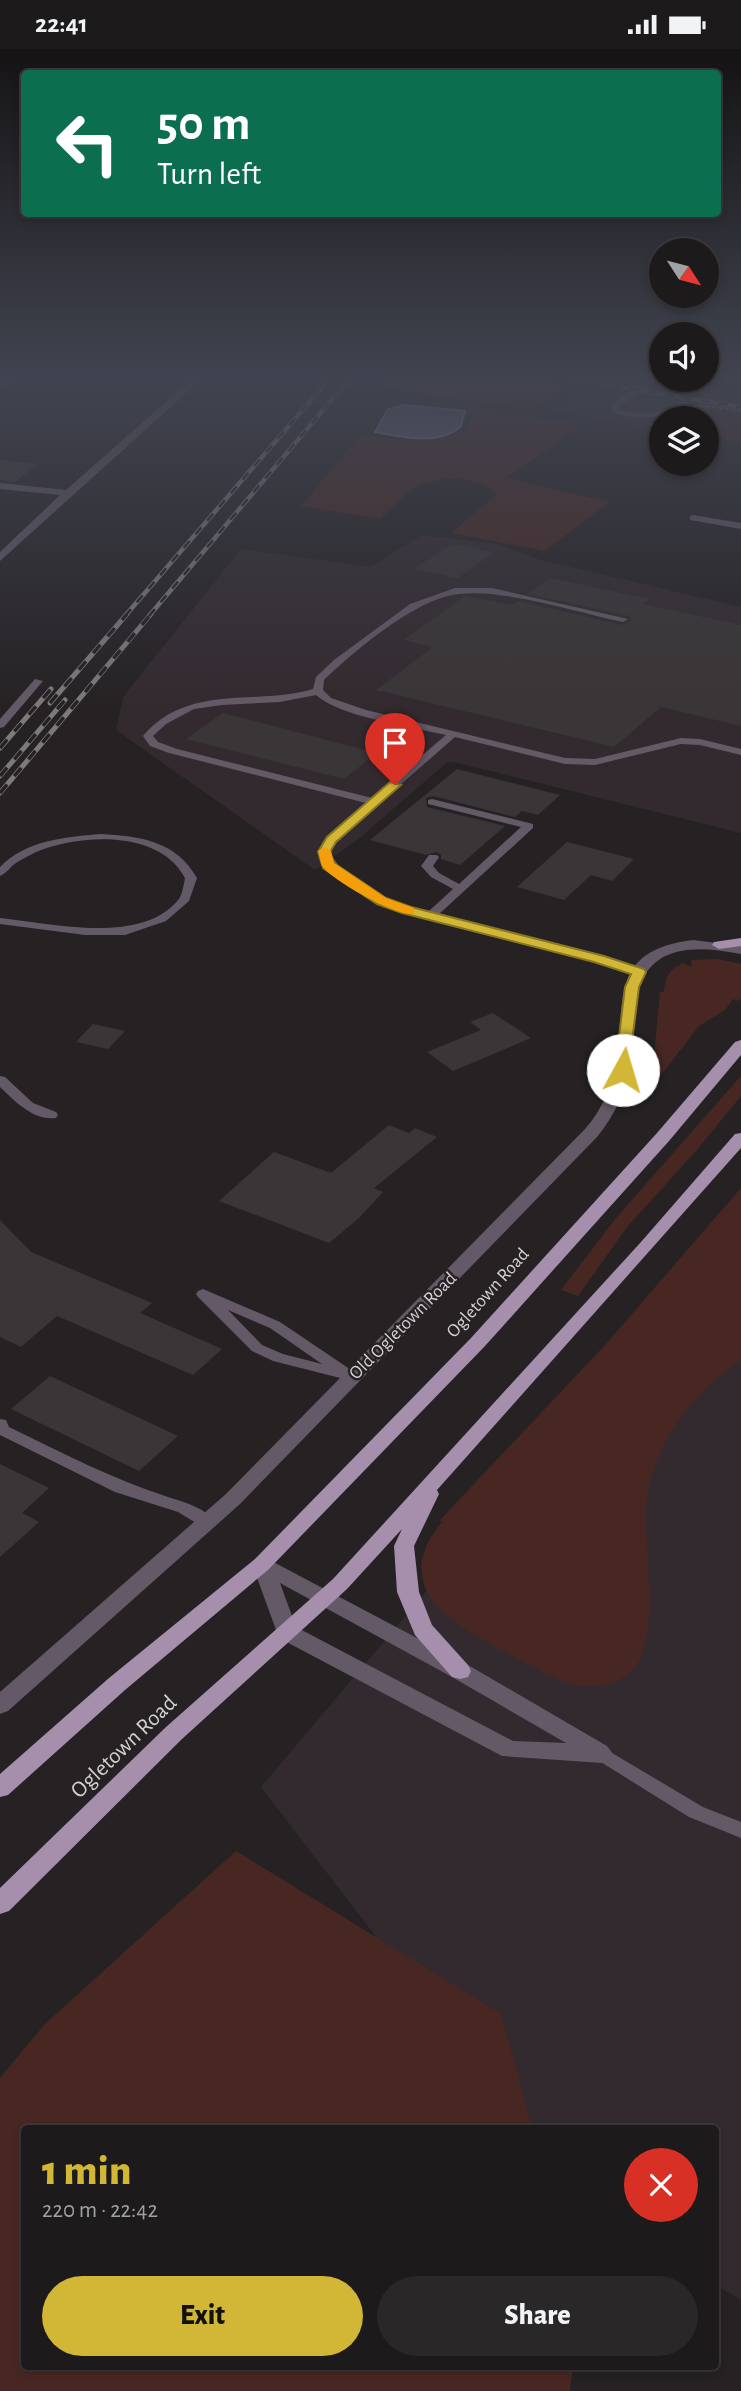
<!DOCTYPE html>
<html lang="en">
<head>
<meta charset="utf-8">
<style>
	:root { --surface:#1c1a1b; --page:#292728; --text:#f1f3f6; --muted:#a0a1a3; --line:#3a383a; --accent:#d2b736 }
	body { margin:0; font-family:"Alegreya Sans",sans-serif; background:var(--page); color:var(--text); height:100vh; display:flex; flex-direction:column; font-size:26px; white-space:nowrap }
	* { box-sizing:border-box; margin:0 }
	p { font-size:23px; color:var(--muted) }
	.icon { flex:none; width:38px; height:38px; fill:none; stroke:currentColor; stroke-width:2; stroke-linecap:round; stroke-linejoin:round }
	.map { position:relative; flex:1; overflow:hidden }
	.drawer { position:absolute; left:21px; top:2076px; width:698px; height:245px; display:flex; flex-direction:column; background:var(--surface); border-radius:7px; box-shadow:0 4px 10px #0003,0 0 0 2px var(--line) }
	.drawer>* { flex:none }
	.hud { position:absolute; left:21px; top:21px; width:700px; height:147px; border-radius:7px; box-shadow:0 4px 10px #0003,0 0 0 2px var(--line); background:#0b6e4f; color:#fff; overflow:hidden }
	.needle { width:46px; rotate:126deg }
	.buttons { position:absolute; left:649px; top:189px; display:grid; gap:14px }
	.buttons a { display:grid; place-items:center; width:70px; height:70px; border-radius:50%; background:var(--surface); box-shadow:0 4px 10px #0003,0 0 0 2px var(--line); font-size:35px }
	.pin { position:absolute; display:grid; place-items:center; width:60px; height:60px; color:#fff; margin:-72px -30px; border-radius:50% 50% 50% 0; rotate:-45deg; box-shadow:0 0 7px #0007 }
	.pin .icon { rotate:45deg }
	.me { position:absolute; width:77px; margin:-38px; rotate:6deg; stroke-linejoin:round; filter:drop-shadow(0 0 5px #0008) }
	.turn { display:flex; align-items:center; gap:24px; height:147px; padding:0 21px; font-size:32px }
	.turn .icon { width:91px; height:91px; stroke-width:2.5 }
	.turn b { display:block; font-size:49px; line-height:60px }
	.round { display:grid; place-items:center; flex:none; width:74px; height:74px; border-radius:37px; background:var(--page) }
	.summary { display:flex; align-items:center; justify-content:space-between; height:119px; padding:0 21px }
	h1 { font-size:42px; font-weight:800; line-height:52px; color:var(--accent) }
	.action { display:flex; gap:14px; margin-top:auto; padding:14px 21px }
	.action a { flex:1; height:80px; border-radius:42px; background:var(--accent); color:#111; font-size:28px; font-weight:800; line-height:80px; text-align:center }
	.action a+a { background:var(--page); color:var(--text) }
	.status { display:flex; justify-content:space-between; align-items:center; height:49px; padding:0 35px; background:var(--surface); direction:ltr }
	.status svg { height:19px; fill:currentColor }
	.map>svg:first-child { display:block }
	.built { fill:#332a2f }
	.green { fill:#482723 }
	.water { fill:#6e678b; stroke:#8d87a1; stroke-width:2 }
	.building { fill:#3a3536 }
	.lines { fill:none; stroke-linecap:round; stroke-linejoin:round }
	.path { stroke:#726e70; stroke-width:2.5; stroke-dasharray:4.5 2; stroke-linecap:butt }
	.service { fill:#645967; fill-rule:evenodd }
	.minor { fill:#645967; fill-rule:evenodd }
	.tertiary { fill:#645967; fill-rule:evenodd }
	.primary { fill:#a58fac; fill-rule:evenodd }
	.rail-far1-casing { stroke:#7d7a7c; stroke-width:4.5 }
	.rail-casing { stroke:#7d7a7c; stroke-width:5 }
	.rail-far1 { stroke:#262224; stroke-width:2.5; stroke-dasharray:9; stroke-linecap:butt }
	.rail { stroke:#262224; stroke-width:3.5; stroke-dasharray:11; stroke-linecap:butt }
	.route { fill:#d2b736; stroke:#887723; stroke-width:2 }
	.slow { fill:#f59e0b }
	.labels { text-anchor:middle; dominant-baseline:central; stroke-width:5; stroke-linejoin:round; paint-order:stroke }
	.street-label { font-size:19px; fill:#d4d1d3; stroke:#262224 }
	.near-street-label { font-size:23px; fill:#d4d1d3; stroke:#262224 }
</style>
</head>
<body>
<div class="status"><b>22:41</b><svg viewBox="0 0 49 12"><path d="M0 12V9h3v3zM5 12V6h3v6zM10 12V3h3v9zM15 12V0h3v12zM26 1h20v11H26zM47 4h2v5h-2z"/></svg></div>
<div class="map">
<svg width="741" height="2342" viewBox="0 0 741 2342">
	<rect width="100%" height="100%" fill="#262224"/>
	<g class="built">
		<path d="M603,328l104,3v-3h34v67l-34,-6v-20h-45l-1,12 -110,-19z"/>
		<path d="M422,486l75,9 44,16 200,47v226l-287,-71 -8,1 -85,74 -46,33 -199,-140 7,-33 118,-148 130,18z"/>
		<path d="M741,1170v1080l-25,-13v-158h-193l-262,-341z"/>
	</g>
	<g class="green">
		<path d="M389,328h128l48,9 -32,23 -152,-22z"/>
		<path d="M474,361l95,11 9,7 -72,50 104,24 -65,49 -94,-18 46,-39c-19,-18 -55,-19 -79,-8 -13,6 -27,23 -38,33l-79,-13 60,-72c37,6 73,14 107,-7z"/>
		<path d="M728,364l13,2v25l-34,-5v-6z"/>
		<path d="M718,910l23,5v34l-2,3 -6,-2 -8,11 -26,16 -48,62 8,-85 1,-11h4c2,-15 4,-22 19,-29l9,4 -1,-7z"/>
		<path d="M741,1027v20l-46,56 -68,75 -49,69 -17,-6 55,-72z"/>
		<path d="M741,1139v172c-44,30 -83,77 -93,131 -9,45 19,156 -21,184 -41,29 -87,-5 -123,-24 -53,-27 -116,-65 -62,-129l-2,-2 166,-176z"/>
		<path d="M236,1802l265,163 31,114h-508v238h549l-3,25h-570v-313l45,-54z"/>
	</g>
	<path class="water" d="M404,356l61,6 -4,15c-20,20 -61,11 -86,6l13,-23z"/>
	<g class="building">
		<path d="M712,328h29v26l-53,-8z"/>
		<path d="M0,411l39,4 -25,18 -14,-2z"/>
		<path d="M452,495l42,8 -36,26 -44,-9z"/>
		<path d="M550,529l100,21 -7,5 98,21v101l-80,-19 -47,40 -238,-57 57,-43 -29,-7 61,-44 47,9 6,-4 104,24 9,-5 -2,-4 -101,-22z"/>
		<path d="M223,664l154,40 -33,26 -158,-40z"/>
		<path d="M457,720l103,26 -22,20 -16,-4 -7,6 -82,-21 -7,2 1,9 78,19 -45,39 -19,-6v-4l-4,-3 -11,3 -56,-15z"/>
		<path d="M567,793l67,17 -22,22 -21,-6 -27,25 -47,-13z"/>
		<path d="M493,964l38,25 -78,33 -26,-19 54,-22 -11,-8z"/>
		<path d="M93,975l32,7 -17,18 -32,-7z"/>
		<path d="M389,1076l20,8 6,-5 22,9 -63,51 9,4 -24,26 -30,25 -110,-42 55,-49 57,21z"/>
		<path d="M0,1171l31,32 121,51 -12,10 82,36 -29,26 -136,-59 -36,31 -21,-10z"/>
		<path d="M50,1327l128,60 -39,35 -128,-62z"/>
		<path d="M0,1415l49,24 -27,25 17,9 -39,35z"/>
	</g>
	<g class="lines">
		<path class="path" d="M699,356l42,6"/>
		<g class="service">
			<path d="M651,328h9l-42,30 1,3c16,4 32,6 47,-1 8,-3 13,-8 22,-9v4c-25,15 -47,17 -75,9l-2,-9z"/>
			<path d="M693,466l48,8v6l-51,-9v-4z"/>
			<path d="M455,539h37l136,31 -5,3c-48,-10 -117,-33 -164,-28 -41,3 -106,58 -135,86l-1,10 8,8 35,12 199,48 30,1 86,-21 19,1 41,10v6l-41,-10 -19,-1 -86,21 -30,-1 -110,-27 -119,104 -6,11c17,34 63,51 98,60l25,-23 -22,-12 -10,-11 8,-11h8l2,2 -6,9 6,7 20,11 62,-57 -93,-23v-4l4,-1 101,25v4l-95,87 165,41 40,13 2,3 -2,3h-8l-40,-13 -192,-50c-33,-12 -68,-27 -85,-60l9,-15 39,-34 -197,-50 -19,-7 -7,-10c45,-53 111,-30 170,-47l3,-12 18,-17 76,-56zM316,646c25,22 96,32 130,40l-74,63 -195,-49 -19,-7 -5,-6 13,-12 28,-15 28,-4 58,-3z"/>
			<path d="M35,630l8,2 -39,46 -4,1v-9z"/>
			<path d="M101,785c39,2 75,7 96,44l-8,23 -23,20 -41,14h-40l-85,-11v-6c50,5 142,28 179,-19 3,-5 5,-15 6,-21 -26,-49 -105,-44 -149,-26 -6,3 -14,7 -20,11 -6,4 -9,10 -16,13v-9c26,-27 66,-30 101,-33z"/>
			<path d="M0,1027l5,1 28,26 23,9 2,3 -2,3c-23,3 -41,-17 -56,-31z"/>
			<path d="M203,1240l77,33 80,54 -8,5 -79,-20 -21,-10 -54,-54 -2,-3 2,-3zM228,1261l42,18 52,36 -39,-10 -21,-9z"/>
			<path d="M0,1370l6,1 3,7c52,25 103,52 159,70 16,5 38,11 47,25l-2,4h-12l-23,-14 -63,-20 -115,-57z"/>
			<path d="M602,1698l101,60 38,15v16l-52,-21 -93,-58 -3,-5 3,-5z"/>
		</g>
		<g class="minor">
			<path d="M6,328h11l-17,12v-7z"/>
			<path d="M194,328h10l-204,184v-9l60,-57 -60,-6v-6l66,7z"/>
			<path d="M262,1507l206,109 139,81 6,8 -3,6 -8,3 -100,-7 -223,-118 -27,-74 3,-5zM280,1534l172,94 114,66 -53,-2 -217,-114z"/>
		</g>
		<path class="tertiary" d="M693,891l48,6v8c-44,-9 -95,-11 -104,44 -4,22 -2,44 -6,66 -5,27 -16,51 -34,73l-357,367 -232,207 -8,3v-22l226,-198 359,-365c17,-19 27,-43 31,-68 11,-64 -7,-110 77,-121z"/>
		<g class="primary">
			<path d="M741,889v8l-22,3 -7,-4 2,-3z"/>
			<path d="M741,991v15l-72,86 -184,205 -216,223 -144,121 -117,105 -8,2v-23l109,-96 146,-119 216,-221 186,-205 78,-91z"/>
			<path d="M741,1084v15l-304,342 2,4 -25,52 5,46 13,33 36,40 3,6 -3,6 -8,2 -8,-2 -37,-42 -18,-43 -3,-46 8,-17 -55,60 -165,150 -173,172 -9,3v-26l166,-161 167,-148 308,-337 94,-108z"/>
		</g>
		<g class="rail-far1-casing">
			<g id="rail-far1">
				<path d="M559,328l182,30"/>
				<path d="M125,567l206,-239"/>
				<path d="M149,567l202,-239"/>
			</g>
		</g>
		<g class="rail-casing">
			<g id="rail">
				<path d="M50,654l77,-89"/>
				<path d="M0,699l51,-59"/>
				<path d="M0,727l65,-76"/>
				<path d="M0,744l151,-179"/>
			</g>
		</g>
		<use href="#rail-far1" class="rail-far1"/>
		<use href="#rail" class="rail"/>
	</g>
	<linearGradient id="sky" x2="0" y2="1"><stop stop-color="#151314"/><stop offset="0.5" stop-color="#414450"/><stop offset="1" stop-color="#414450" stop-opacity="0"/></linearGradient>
	<rect width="741" height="656" fill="url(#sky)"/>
	<path class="route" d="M390,733l11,3 -65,57 -6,10 4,11 52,35 25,9 193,49 40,13 2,3 -7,15 -11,86h-10l-3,-3 10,-83 6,-13 -37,-12 -192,-49 -25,-9 -54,-36 -5,-16 9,-15z"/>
	<path class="slow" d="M325,798l6,4 3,12 52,35 28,10v6c-17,3 -82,-34 -91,-47 -3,-4 -3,-12 -5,-16z"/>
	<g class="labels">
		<g class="street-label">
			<text transform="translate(488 1244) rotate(-48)">Ogletown Road</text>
			<text transform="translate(403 1277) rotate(-45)">Old Ogletown Road</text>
		</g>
		<g class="near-street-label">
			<text transform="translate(124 1698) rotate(-44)">Ogletown Road</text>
		</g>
	</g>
</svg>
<div class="buttons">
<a><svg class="needle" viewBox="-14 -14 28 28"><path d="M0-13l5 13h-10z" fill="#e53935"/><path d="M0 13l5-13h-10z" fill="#a0a1a3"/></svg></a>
<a><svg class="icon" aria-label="sound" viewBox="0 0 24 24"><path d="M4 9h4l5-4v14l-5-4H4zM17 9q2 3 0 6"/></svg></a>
<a><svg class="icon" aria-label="layers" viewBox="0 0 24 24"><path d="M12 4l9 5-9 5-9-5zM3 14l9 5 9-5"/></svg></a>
</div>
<div class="pin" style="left:395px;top:736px;background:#d93025"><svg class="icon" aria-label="arrive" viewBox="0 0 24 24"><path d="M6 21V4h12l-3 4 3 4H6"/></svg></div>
<svg class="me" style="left:623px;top:1021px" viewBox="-20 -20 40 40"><circle r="19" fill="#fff"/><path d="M0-13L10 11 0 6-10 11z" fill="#d2b736"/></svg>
<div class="hud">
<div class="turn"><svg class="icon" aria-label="left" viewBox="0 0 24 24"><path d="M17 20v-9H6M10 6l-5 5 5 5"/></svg><div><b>50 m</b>Turn left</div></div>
</div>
<section class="drawer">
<div class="summary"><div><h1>1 min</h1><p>220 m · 22:42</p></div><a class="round" style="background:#d93025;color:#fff"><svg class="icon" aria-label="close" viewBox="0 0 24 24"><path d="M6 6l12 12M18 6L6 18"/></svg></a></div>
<div class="action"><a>Exit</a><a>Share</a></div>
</section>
</div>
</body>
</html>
